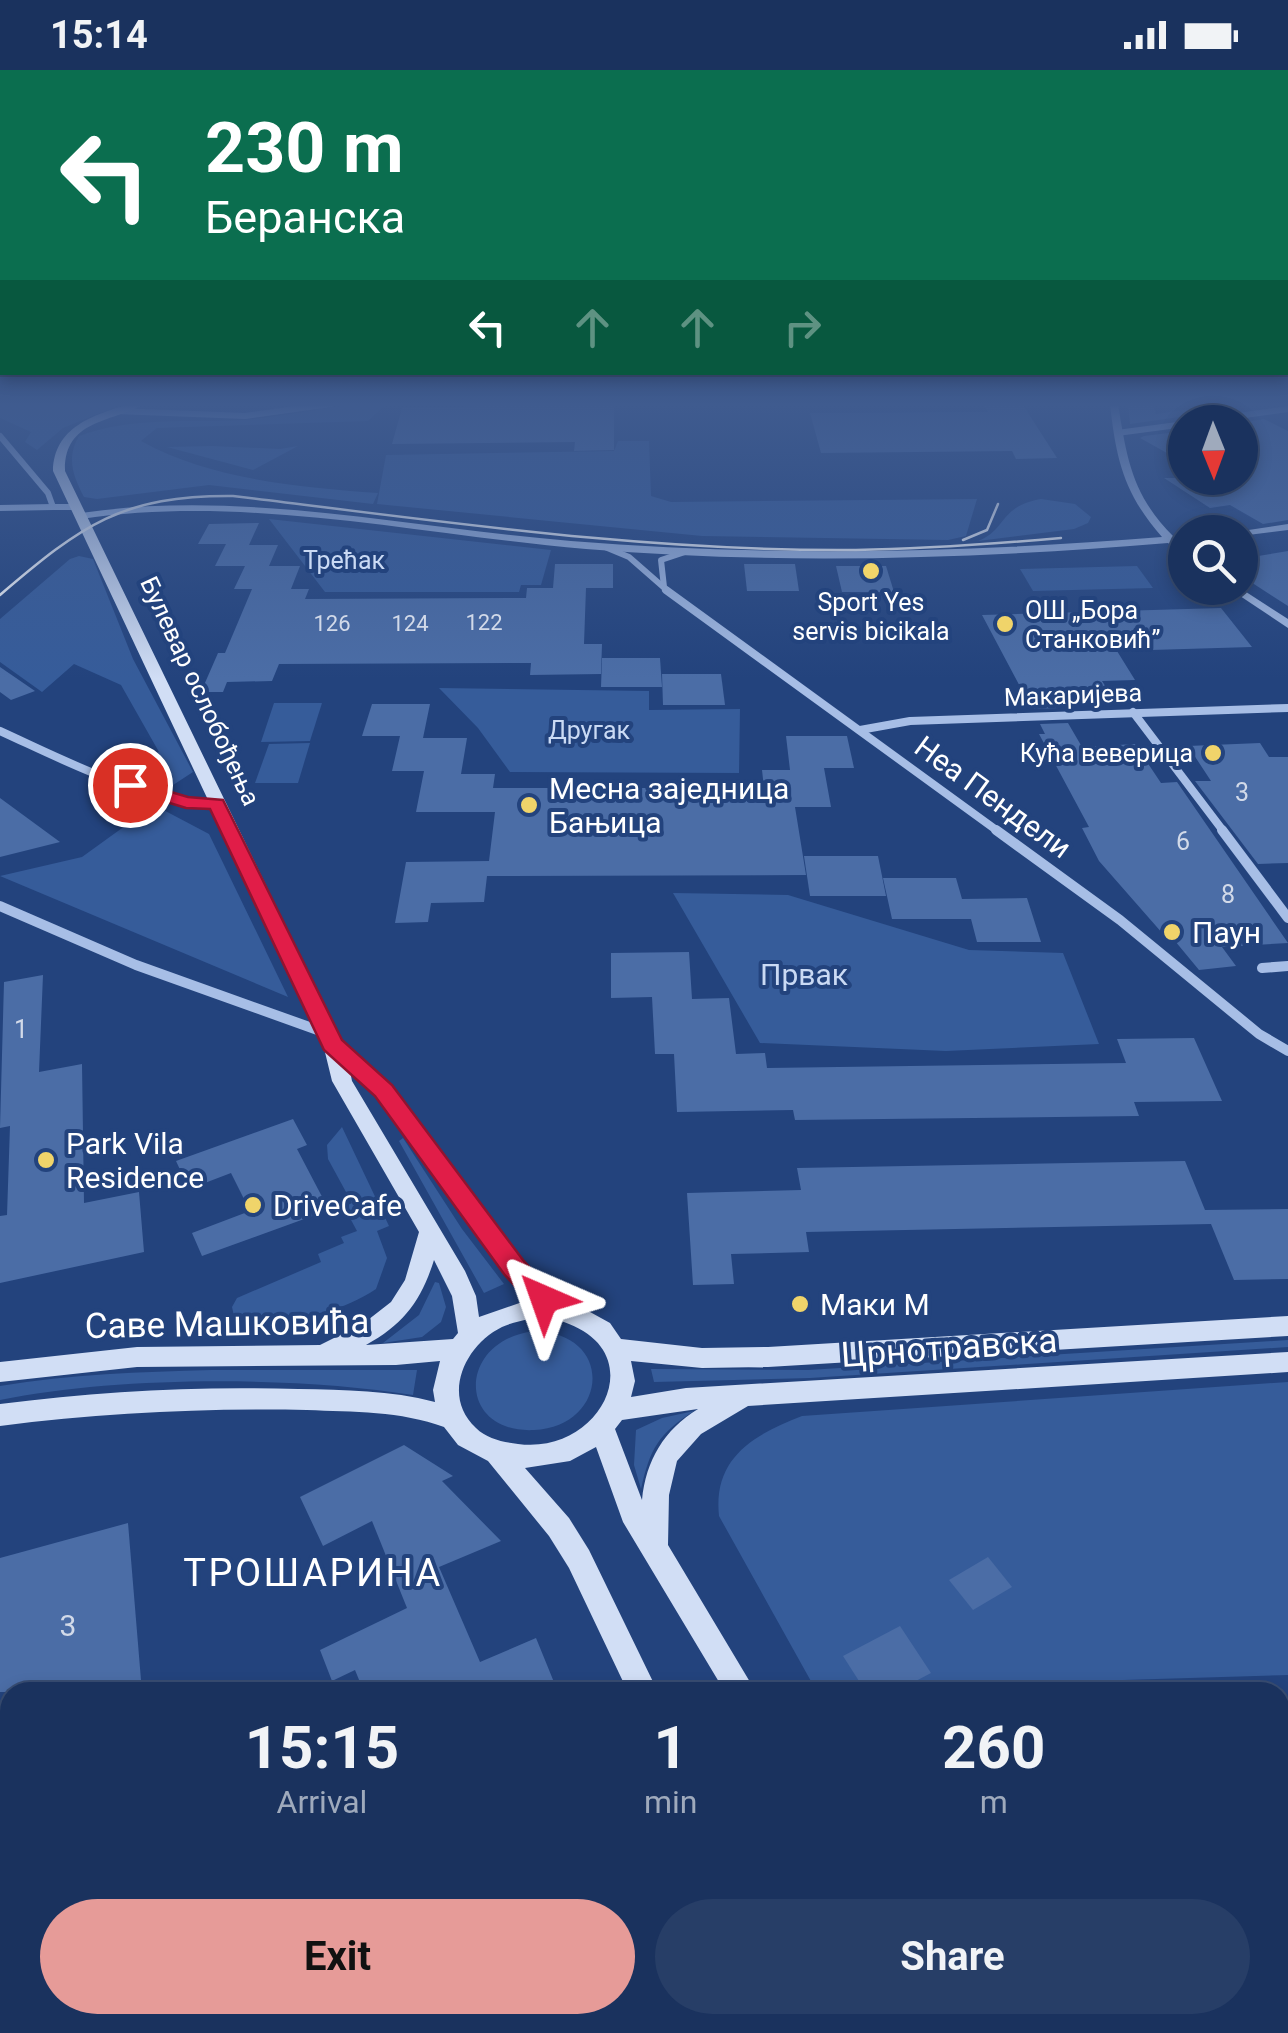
<!DOCTYPE html>
<html lang="en">
<head>
<meta charset="utf-8">
<style>
	:root { --surface:#1a325e; --page:#273e67; --text:#f1f3f6; --muted:#9faabc; --line:#384d73; --accent:#e69b98 }
	body { margin:0; font-family:Roboto,sans-serif; background:var(--page); color:var(--text); height:100vh; display:flex; flex-direction:column; font-size:38px; white-space:nowrap }
	* { box-sizing:border-box; margin:0 }
	p { font-size:32px; color:var(--muted) }
	.icon { flex:none; width:55px; height:55px; fill:none; stroke:currentColor; stroke-width:2; stroke-linecap:round; stroke-linejoin:round }
	.map { position:relative; flex:1; overflow:hidden }
	.sheet { position:absolute; left:0px; top:1612px; width:1290px; height:352px; display:flex; flex-direction:column; background:var(--surface); border-radius:30px 30px 0 0; box-shadow:0 5px 15px #0003,0 0 0 2px var(--line) }
	.sheet>* { flex:none }
	.top-card { position:absolute; left:0px; top:0px; width:1290px; height:305px; box-shadow:0 5px 15px #0003,0 0 0 2px var(--line); background:#0b6e4f; color:#fff; overflow:hidden }
	.needle { width:65px; rotate:179deg }
	.buttons { position:absolute; left:1168px; top:335px; display:grid; gap:20px }
	.buttons a { display:grid; place-items:center; width:90px; height:90px; border-radius:50%; background:var(--surface); box-shadow:0 5px 15px #0003,0 0 0 2px var(--line); font-size:50px }
	.pin { position:absolute; display:grid; place-items:center; width:85px; height:85px; color:#fff; margin:-42px; border:5px solid #fff; border-radius:50%; box-shadow:0 2px 10px #0007 }
	.me { position:absolute; width:110px; margin:-55px; rotate:317deg; stroke-linejoin:round; filter:drop-shadow(0 0 8px #0008) }
	.turn { display:flex; align-items:center; gap:35px; height:210px; padding:0 40px; font-size:45px }
	.turn .icon { width:130px; height:130px; stroke-width:2.5 }
	.turn b { display:block; font-size:70px; line-height:85px }
	.lanes { display:flex; align-items:center; height:95px; padding:0 40px; background:#0003; justify-content:center; gap:50px; direction:ltr }
	.lanes .off { opacity:.35 }
	.eta { display:flex; justify-content:space-evenly; align-items:center; height:170px; text-align:center }
	.eta b { font-size:60px; font-weight:700; line-height:70px }
	.cta { display:flex; gap:20px; margin-top:auto; padding:20px 40px }
	.cta a { flex:1; height:115px; border-radius:60px; background:var(--accent); color:#111; font-size:40px; font-weight:700; line-height:115px; text-align:center }
	.cta a+a { background:var(--page); color:var(--text) }
	.status { display:flex; justify-content:space-between; align-items:center; height:70px; padding:0 50px; background:var(--surface); direction:ltr }
	.status svg { height:28px; fill:currentColor }
	.map>svg:first-child { display:block }
	.green { fill:#365c9a }
	.building { fill:#4b6da6 }
	.lines { fill:none; stroke-linecap:round; stroke-linejoin:round }
	.minor-far3 { stroke:#a7bee6; stroke-width:6 }
	.minor-far2 { stroke:#a7bee6; stroke-width:8 }
	.minor-far1 { stroke:#a7bee6; stroke-width:10 }
	.minor { stroke:#a7bee6; stroke-width:15 }
	.tertiary { fill:#a7bee6; fill-rule:evenodd }
	.secondary { fill:#d1def5; fill-rule:evenodd }
	.tram { stroke:#fff; stroke-width:2.5 }
	.route { fill:#e11d48; stroke:#92132f; stroke-width:2.5 }
	.poi-dot { fill:#f0d46a; stroke:#23437d; stroke-width:4 }
	.labels { text-anchor:middle; dominant-baseline:central; stroke-width:8; stroke-linejoin:round; paint-order:stroke }
	.far-number-label { font-size:22px; fill:#d2dae9 }
	.far-park-label { font-size:25px; fill:#cadaf4; stroke:#23437d }
	.far-poi-label { font-size:25px; fill:#fff; stroke:#23437d }
	.far-street-label { font-size:25px; fill:#fff; stroke:#23437d }
	.number-label { font-size:25px; fill:#d2dae9 }
	.poi-label { font-size:30px; fill:#fff; stroke:#23437d; text-anchor:start }
	.street-label { font-size:30px; fill:#fff; stroke:#23437d }
	.park-label { font-size:30px; fill:#cadaf4; stroke:#23437d }
	.near-number-label { font-size:30px; fill:#d2dae9 }
	.near-street-label { font-size:35px; fill:#fff; stroke:#23437d }
	.near-neighbourhood-label { font-size:38px; letter-spacing:2.5px; fill:#fff; stroke:#23437d }
</style>
</head>
<body>
<div class="status"><b>15:14</b><svg viewBox="0 0 49 12"><path d="M0 12V9h3v3zM5 12V6h3v6zM10 12V3h3v9zM15 12V0h3v12zM26 1h20v11H26zM47 4h2v5h-2z"/></svg></div>
<div class="map">
<svg width="1288" height="1963" viewBox="0 0 1288 1963">
	<rect width="100%" height="100%" fill="#23437d"/>
	<g class="green">
		<path d="M0,334h122l-59,24 -26,22 -12,-8 6,-10 -31,-14z"/>
		<path d="M360,334h26l-18,17 -211,7 -16,13c71,39 158,46 237,52l-5,11 -164,-19 -112,14 -13,-2c-11,-21 -18,-39 -5,-61 55,-20 107,-13 163,-16 40,-3 79,-12 118,-16z"/>
		<path d="M618,371h31l2,55 20,6 306,-3 -11,37 -18,4 -246,-4 -325,-32 9,-49 228,-4z"/>
		<path d="M212,376l68,3 18,-3 -45,24 -86,-23z"/>
		<path d="M1041,429l34,5 16,13 -3,6 -14,6 -96,12c29,-11 21,-35 63,-42z"/>
		<path d="M269,449l282,31 -10,35h-20l-2,7h-194z"/>
		<path d="M79,486l14,3 40,100 60,113 -23,15 -53,-23 42,-12 -38,-67 -47,-21 -32,28 -42,-30v-43l70,-60z"/>
		<path d="M1137,496l16,22 -120,3 -13,-22z"/>
		<path d="M439,618l210,3v19l91,-1 -1,64 -229,-1 -32,-44z"/>
		<path d="M274,633h48l-12,38 -49,1z"/>
		<path d="M310,673l-12,40h-43l14,-39z"/>
		<path d="M154,735l55,29 79,163 -288,-121 82,-19z"/>
		<path d="M673,823l115,2 181,55 94,3 36,91 -153,7 -186,-8z"/>
		<path d="M342,1057l47,99 -12,5 10,27 -11,31c-44,29 -90,32 -142,27l-2,-9 5,-9 84,-36 -3,-8 26,-11 -3,-6 16,-6 -13,-24 8,-4 -24,-44 -1,-14z"/>
		<path d="M403,1068l59,91 42,55 -20,9 -85,-152z"/>
		<path d="M435,1212l4,1 7,24 -5,15 -19,15 -39,6 36,-28z"/>
		<path d="M534,1261c82,2 74,96 0,99 -77,4 -78,-89 0,-99z"/>
		<path d="M1288,1270v7l-478,31 -156,4 -3,-13 157,1z"/>
		<path d="M212,1300h205l-4,25c-120,-19 -294,-19 -413,5v-14c71,-12 140,-14 212,-16z"/>
		<path d="M1288,1312v293l-297,9 -17,8h-157l-98,-176c-6,-58 34,-81 83,-100z"/>
		<path d="M694,1341c-36,23 -44,38 -53,78l-7,-24 2,-35 26,-12z"/>
	</g>
	<g class="building">
		<path d="M582,334h32v46l-40,1 1,-9 -183,2 10,-36z"/>
		<path d="M1128,334h25l3,10 68,-10 18,4 -112,16z"/>
		<path d="M984,335h39l34,53 -41,1 -4,-8 -191,2 -11,-40 178,-1z"/>
		<path d="M1264,349l24,12v89l-25,4 -33,-19 -20,3 -46,-30h76v-55z"/>
		<path d="M1185,361v32l-45,-25 4,-2z"/>
		<path d="M259,453l-10,22h29l-9,21h31l-9,23h18l-4,10 221,-1 1,-10h26l2,-24h58v24h-27l-2,56h18l-1,30 -71,1 1,-12 -252,1 -7,17 -45,1 -4,10h-22l17,-39h7l27,-64h-18l11,-23h-30l11,-22h-28l11,-20z"/>
		<path d="M1288,481v55l-48,-31v-16z"/>
		<path d="M744,494h51l4,27h-52z"/>
		<path d="M836,496h50l8,26h-52z"/>
		<path d="M1221,538l31,39 -135,4 18,29 -33,1 9,14 -58,2 6,11 -27,1 -50,-94z"/>
		<path d="M602,588h58l2,29h-61z"/>
		<path d="M0,597l35,24 -24,9 -11,-8z"/>
		<path d="M662,604h59l4,31h-62z"/>
		<path d="M372,634h58l-7,34h44l-6,36h34l-2,14h271l-2,-18h28l-4,-34h61l7,32h-30l7,39h-36l11,68 -319,1 -3,26 -53,1 -3,19 -33,1 11,-61 83,-1 6,-49h-79l8,-41h-32l8,-35h-38z"/>
		<path d="M1068,653l14,24 53,-3 26,39 16,-1 111,161 -66,4 14,19 -37,4 -24,-29 -5,1 -71,-81 -17,-33 7,-1 -50,-93h6l-5,-10z"/>
		<path d="M1260,673l9,14h19v106l-30,1 -63,-83h16l-23,-35z"/>
		<path d="M0,728l60,44 -60,15z"/>
		<path d="M804,786h74l8,40h-76z"/>
		<path d="M883,808h73l6,21 65,-1 14,44h-64l-6,-23h-79z"/>
		<path d="M689,882l3,47 37,-1 7,56 29,-1 2,15 359,-5 -9,-24 77,-1 28,63 -88,1 5,14 -344,4 -2,-10 -116,2 -3,-58h-19l-3,-57 -41,1v-45z"/>
		<path d="M43,905l-4,97 43,-8 2,139 55,-11 5,60 -144,31v-67l7,-1 3,-89 -10,2 4,-146z"/>
		<path d="M293,1049l14,26 -10,4 32,61 -127,46 -10,-23 58,-22 -19,-38 -42,16 -13,-28z"/>
		<path d="M1185,1091l20,49 83,-1v70l-54,1 -23,-56 -405,8 3,20 -78,2 3,30 -41,1 -6,-92 114,-3 -4,-22z"/>
		<path d="M404,1375l49,31 -11,5 59,60 -62,26 41,95 56,-24 22,54h-194l-9,-22 -23,11 -12,-31 87,-42 -35,-87 -49,25 -23,-49z"/>
		<path d="M128,1453l14,169h-142v-134z"/>
		<path d="M988,1487l24,30 -39,23 -24,-30z"/>
		<path d="M900,1556l31,47 -36,19h-29l-23,-36z"/>
	</g>
	<g class="lines">
		<g class="minor-far3">
			<path d="M117,341l128,5 86,-12"/>
			<path d="M1195,352l93,-13"/>
			<path d="M1117,363l68,-9"/>
			<path d="M0,366l48,57 5,14h24"/>
			<path d="M0,438l53,-1"/>
			<path d="M605,477l24,10 40,35"/>
			<path d="M664,517l-3,-27 24,-8"/>
		</g>
		<g class="minor-far2">
			<path d="M666,520l333,242"/>
			<path d="M1133,642l91,120"/>
			<path d="M860,660l50,-9 378,-13"/>
			<path d="M0,661c70,32 139,69 217,73"/>
		</g>
		<g class="minor-far1">
			<path d="M996,760l124,90 139,114 29,17"/>
			<path d="M1222,760l66,88"/>
			<path d="M0,836l136,59 190,68"/>
			<path d="M1262,898l26,-2"/>
		</g>
		<path class="minor" d="M0,1927l10,-4"/>
		<g class="tertiary">
			<path d="M1110,334h8c9,55 14,91 55,132l12,-1v6l-5,1 5,5v9l-17,-13c-194,16 -388,22 -582,6 -167,-14 -337,-55 -505,-30l-5,-3 5,-3c163,-24 328,15 490,28 197,16 394,12 591,-4 -38,-43 -46,-78 -52,-133z"/>
			<path d="M1288,454v6l-48,6v-4h-5z"/>
			<path d="M1228,518h12l48,31v9z"/>
		</g>
		<g class="secondary">
			<path d="M130,334h14c-34,19 -80,16 -79,67l276,569 50,46 130,175 46,42 14,4 29,16 11,16 81,9 66,-1 520,-31v20l-520,31 -66,1 -71,-7 4,20 -4,16 55,-9 602,-36v20l-540,34 -47,28 -24,27 -8,34 -1,50 88,147h-31l-102,-170 -27,-75 -26,14 -45,7 44,50 20,32 69,142h-30l-59,-124 -20,-32 -61,-75 -30,-16 -14,-18c-43,-16 -91,-15 -137,-17 -103,-2 -205,3 -307,16v-22c99,-13 198,-18 298,-15 47,1 92,1 137,13l-2,-12 7,-29 -44,4 -259,2 -137,15v-20l137,-15 183,-2 44,-22 27,-21 14,-22 14,-48 -87,-151 -9,-37 -270,-573c1,-44 40,-56 77,-67zM350,1001c71,66 110,161 181,228l-52,18 -3,-21 -11,-25 -113,-190zM434,1190l18,36 6,37 -5,6 -87,6c38,-21 55,-44 68,-85zM531,1248c12,1 27,1 38,6 82,32 30,131 -51,120 -15,-2 -31,-5 -42,-16 -35,-32 -11,-83 26,-101 8,-4 20,-6 29,-9zM698,1339c-34,21 -52,51 -56,91l-27,-71 7,-9z"/>
			<path d="M784,1955h35l3,8h-35z"/>
			<path d="M905,1955h35l3,8h-35z"/>
		</g>
		<g class="tram">
			<path d="M963,470l24,-10 11,-26"/>
			<path d="M0,525c82,-70 122,-100 233,-99 206,25 414,56 623,54 68,-1 136,-6 205,-12"/>
		</g>
	</g>
	<linearGradient id="sky" x2="0" y2="1"><stop stop-color="#132545"/><stop offset="0.55" stop-color="#3f5b8f"/><stop offset="1" stop-color="#3f5b8f" stop-opacity="0"/></linearGradient>
	<rect width="1288" height="609" fill="url(#sky)"/>
	<path class="route" d="M130,710l58,17 35,3 119,240 50,45 131,175 35,39 -4,8 -10,3 -10,-3 -30,-33 -129,-178 -51,-46 -114,-241 -24,-1 -62,-19 -3,-4z"/>
	<g class="poi-dot">
		<circle cx="871" cy="501" r="10"/>
		<circle cx="1005" cy="554" r="10"/>
		<circle cx="1213" cy="683" r="10"/>
		<circle cx="529" cy="735" r="10"/>
		<circle cx="1172" cy="862" r="10"/>
		<circle cx="46" cy="1090" r="10"/>
		<circle cx="253" cy="1135" r="10"/>
		<circle cx="800" cy="1234" r="10"/>
	</g>
	<g class="labels">
		<g class="far-number-label">
			<text x="484" y="552">122</text>
			<text x="332" y="553">126</text>
			<text x="410" y="553">124</text>
		</g>
		<g class="far-park-label">
			<text x="344" y="490">Трећак</text>
			<text x="589" y="660">Другак</text>
		</g>
		<g class="far-poi-label">
			<text x="871" y="532">Sport Yes<tspan x="871" dy="29">servis bicikala</tspan></text>
			<text x="1025" y="540" text-anchor="start">ОШ „Бора<tspan x="1025" dy="29">Станковић”</tspan></text>
			<text x="1193" y="683" text-anchor="end">Кућа веверица</text>
		</g>
		<g class="far-street-label">
			<text transform="translate(200 621) rotate(65)">Булевар ослобођења</text>
			<text transform="translate(1073 625) rotate(-2)">Макаријева</text>
		</g>
		<g class="number-label">
			<text x="1242" y="722">3</text>
			<text x="1183" y="771">6</text>
			<text x="1228" y="824">8</text>
			<text x="21" y="959">1</text>
		</g>
		<g class="poi-label">
			<text x="549" y="718">Месна заједница<tspan x="549" dy="34">Бањица</tspan></text>
			<text x="1192" y="862">Паун</text>
			<text x="66" y="1073">Park Vila<tspan x="66" dy="34">Residence</tspan></text>
			<text x="273" y="1135">DriveCafe</text>
			<text x="820" y="1234">Маки М</text>
		</g>
		<g class="street-label">
			<text transform="translate(993 727) rotate(36)">Неа Пендели</text>
		</g>
		<g class="park-label">
			<text x="804" y="904">Првак</text>
		</g>
		<g class="near-number-label">
			<text x="68" y="1555">3</text>
		</g>
		<g class="near-street-label">
			<text transform="translate(227 1254) rotate(-1)">Саве Машковића</text>
			<text transform="translate(949 1278) rotate(-4)">Црнотравска</text>
		</g>
		<g class="near-neighbourhood-label">
			<text x="313" y="1503">ТРОШАРИНА</text>
		</g>
	</g>
</svg>
<div class="buttons">
<a><svg class="needle" viewBox="-14 -14 28 28"><path d="M0-13l5 13h-10z" fill="#e53935"/><path d="M0 13l5-13h-10z" fill="#9faabc"/></svg></a>
<a><svg class="icon" aria-label="search" viewBox="0 0 24 24"><circle cx="10" cy="10" r="6"/><path d="M15 15l6 6"/></svg></a>
</div>
<div class="pin" style="left:130px;top:715px;background:#d93025"><svg class="icon" aria-label="arrive" viewBox="0 0 24 24"><path d="M6 21V4h12l-3 4 3 4H6"/></svg></div>
<svg class="me" style="left:544px;top:1229px" viewBox="-20 -20 40 40"><path d="M0-17L14 15 0 8-14 15z" fill="#e11d48" stroke="#fff" stroke-width="4"/></svg>
<div class="top-card">
<div class="turn"><svg class="icon" aria-label="left" viewBox="0 0 24 24"><path d="M17 20v-9H6M10 6l-5 5 5 5"/></svg><div><b>230 m</b>Беранска</div></div>
<div class="lanes"><svg class="icon" aria-label="left" viewBox="0 0 24 24"><path d="M17 20v-9H6M10 6l-5 5 5 5"/></svg><svg class="icon off" aria-label="ahead" viewBox="0 0 24 24"><path d="M12 20V5M6 11l6-6 6 6"/></svg><svg class="icon off" aria-label="ahead" viewBox="0 0 24 24"><path d="M12 20V5M6 11l6-6 6 6"/></svg><svg class="icon off" aria-label="right" viewBox="0 0 24 24"><path d="M7 20v-9h11M14 6l5 5-5 5"/></svg></div>
</div>
<section class="sheet">
<div class="eta">
<div><b>15:15</b><p>Arrival</p></div>
<div><b>1</b><p>min</p></div>
<div><b>260</b><p>m</p></div>
</div>
<div class="cta"><a>Exit</a><a>Share</a></div>
</section>
</div>
</body>
</html>
